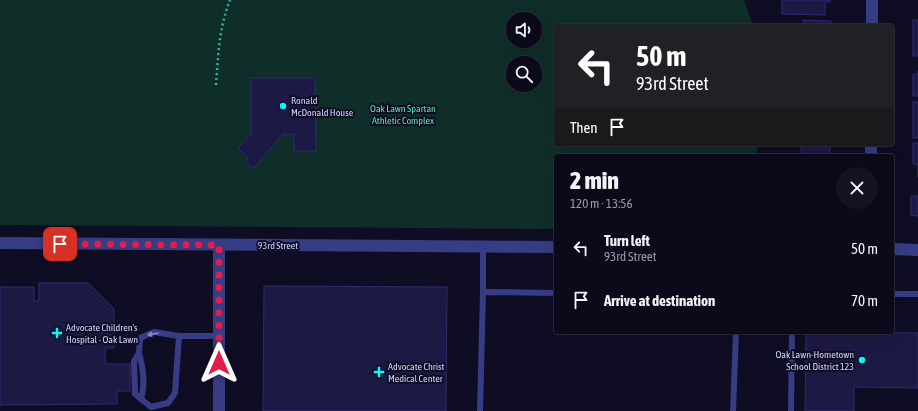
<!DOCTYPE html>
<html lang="en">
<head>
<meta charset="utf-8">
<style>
	:root { --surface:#0b0a1b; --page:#141324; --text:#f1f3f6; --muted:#9a9aa3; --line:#2b2b3a }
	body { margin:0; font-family:"Asap Condensed",sans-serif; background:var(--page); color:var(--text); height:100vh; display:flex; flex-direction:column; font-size:15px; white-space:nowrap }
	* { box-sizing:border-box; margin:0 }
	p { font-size:13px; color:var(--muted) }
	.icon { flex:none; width:22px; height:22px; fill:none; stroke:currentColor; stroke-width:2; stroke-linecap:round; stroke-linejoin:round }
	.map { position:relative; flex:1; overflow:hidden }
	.details { position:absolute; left:554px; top:154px; width:340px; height:180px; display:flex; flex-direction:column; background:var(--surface); border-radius:4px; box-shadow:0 4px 16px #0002,0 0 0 1px var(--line) }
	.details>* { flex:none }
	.top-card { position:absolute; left:554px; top:24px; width:340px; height:122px; border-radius:4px; box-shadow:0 4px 16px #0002,0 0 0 1px var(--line); background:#202124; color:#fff; overflow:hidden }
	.buttons { position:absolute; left:506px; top:12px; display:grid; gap:8px }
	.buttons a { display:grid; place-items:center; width:36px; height:36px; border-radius:50%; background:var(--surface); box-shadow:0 4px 16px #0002,0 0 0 1px var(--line); font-size:20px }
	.pin { position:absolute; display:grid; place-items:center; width:34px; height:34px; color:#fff; margin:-17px; border-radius:8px; box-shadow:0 2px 6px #0006 }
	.me { position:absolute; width:44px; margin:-22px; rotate:0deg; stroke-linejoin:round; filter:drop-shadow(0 0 3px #0008) }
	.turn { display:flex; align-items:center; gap:14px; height:84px; padding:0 16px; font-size:18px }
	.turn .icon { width:52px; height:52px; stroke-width:2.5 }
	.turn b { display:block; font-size:28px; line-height:34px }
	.then { display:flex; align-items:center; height:38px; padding:0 16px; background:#0003; gap:8px; font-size:15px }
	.round { display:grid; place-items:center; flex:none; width:42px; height:42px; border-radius:21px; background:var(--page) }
	.head { display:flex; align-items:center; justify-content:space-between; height:68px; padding:0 16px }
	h1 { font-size:24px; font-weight:800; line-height:30px }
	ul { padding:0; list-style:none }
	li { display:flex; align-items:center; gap:12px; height:52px; padding:0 16px }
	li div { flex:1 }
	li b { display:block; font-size:15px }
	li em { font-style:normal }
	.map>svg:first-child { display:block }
	.green { fill:#102e29; fill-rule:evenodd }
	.building { fill:#1d1945; stroke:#312b71 }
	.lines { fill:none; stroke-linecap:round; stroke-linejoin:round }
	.path { stroke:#2cb7a0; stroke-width:2.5; stroke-dasharray:2 3; stroke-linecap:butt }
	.lane { stroke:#373d84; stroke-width:6 }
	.street { stroke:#373d84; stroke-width:12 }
	.oneway { fill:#8486c2 }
	.route { stroke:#e11d48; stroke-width:7; stroke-dasharray:0 12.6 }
	.poi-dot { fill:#00fbf9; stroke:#0f0d24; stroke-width:1.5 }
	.labels { text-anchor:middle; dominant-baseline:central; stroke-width:4; stroke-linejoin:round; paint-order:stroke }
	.poi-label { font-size:10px; fill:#d0d0ff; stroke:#0f0d24; text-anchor:start }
	.park-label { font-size:10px; fill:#59e2b1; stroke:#0f0d24 }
	.street-label { font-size:10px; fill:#d0d0ff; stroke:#0f0d24 }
</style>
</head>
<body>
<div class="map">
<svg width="918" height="411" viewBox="0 0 918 411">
	<rect width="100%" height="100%" fill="#0f0d24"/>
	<path class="green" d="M0,0h744l9,26h-197v118h201v12h-201v73l-556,-4zM513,19h22v22h-22zM513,63h22v22h-22z"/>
	<g class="building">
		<path d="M782,0h48v2h-5v13l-43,-1z"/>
		<path d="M803,20l28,1v5h-28z"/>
		<rect x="913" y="20" width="5" height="36"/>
		<path d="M918,71v25h-5v-22h5z"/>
		<path d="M251,78h64l1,73h-22v-17h-11l-30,35 -8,-8 3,-3 -10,-10 13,-14z"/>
		<rect x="913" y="102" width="5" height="36"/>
		<path d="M913,143h5v34v-12l-5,-1z"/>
		<path d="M801,144h29v12h-49v-2h20z"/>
		<path d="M911,196h7v20l-7,-1z"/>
		<path d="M39,283h49l26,26v39h-9v16h25v27h-13v13l-117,1v-118h34v14h5z"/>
		<path d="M264,286l183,1 -1,124h-183z"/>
		<path d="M806,332l112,1v55l-64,-1v24h-49z"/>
	</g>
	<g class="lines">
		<path class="path" d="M216,85c2,-29 3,-57 14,-85"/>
		<g class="lane">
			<path d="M483,247v45"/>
			<path d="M892,294h26"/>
			<path d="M179,336l-4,57 -7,10 -17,4 -16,-13 -1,-33 5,-8 1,-15 14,-6 25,4h40"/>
			<path d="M139,353c4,14 6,32 2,46"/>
			<path d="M480,411l3,-119 73,1"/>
			<path d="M733,411l3,-79"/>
			<path d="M791,411l1,-79"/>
		</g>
		<g class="street">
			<path d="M872,26v-26"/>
			<path d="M871,156v-12"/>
			<path d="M0,243l556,4"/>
			<path d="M892,249l26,1"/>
			<path d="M219,411v-166"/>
		</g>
	</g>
	<defs><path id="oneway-solid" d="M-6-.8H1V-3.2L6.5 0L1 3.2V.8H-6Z"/></defs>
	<use class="oneway" href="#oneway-solid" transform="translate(153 334) rotate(172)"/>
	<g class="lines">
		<path class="route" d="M60,244l159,1v118"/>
	</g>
	<g class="poi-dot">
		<circle cx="283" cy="106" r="4"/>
		<path d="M55 327h4v4h4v4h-4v4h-4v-4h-4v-4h4z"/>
		<circle cx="862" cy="360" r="4"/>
		<path d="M377 366h4v4h4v4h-4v4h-4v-4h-4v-4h4z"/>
	</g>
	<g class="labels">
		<g class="poi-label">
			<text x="291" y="100">Ronald<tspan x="291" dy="12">McDonald House</tspan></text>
			<text x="66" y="327">Advocate Children's<tspan x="66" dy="12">Hospital - Oak Lawn</tspan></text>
			<text x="854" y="354" text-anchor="end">Oak Lawn-Hometown<tspan x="854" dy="12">School District 123</tspan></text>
			<text x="388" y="366">Advocate Christ<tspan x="388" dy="12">Medical Center</tspan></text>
		</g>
		<g class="park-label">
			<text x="403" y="108">Oak Lawn Spartan<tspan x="403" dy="12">Athletic Complex</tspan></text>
		</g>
		<g class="street-label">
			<text x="278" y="245">93rd Street</text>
		</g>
	</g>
</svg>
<div class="buttons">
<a><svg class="icon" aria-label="sound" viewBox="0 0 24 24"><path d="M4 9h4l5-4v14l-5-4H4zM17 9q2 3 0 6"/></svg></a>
<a><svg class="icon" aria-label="search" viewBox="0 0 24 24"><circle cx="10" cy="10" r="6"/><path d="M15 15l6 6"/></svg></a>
</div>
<div class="pin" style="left:60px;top:244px;background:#d93025"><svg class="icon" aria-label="arrive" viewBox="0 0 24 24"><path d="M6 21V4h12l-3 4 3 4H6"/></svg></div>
<svg class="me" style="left:219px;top:363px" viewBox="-20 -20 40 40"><path d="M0-17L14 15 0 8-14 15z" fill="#e11d48" stroke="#fff" stroke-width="4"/></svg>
<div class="top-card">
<div class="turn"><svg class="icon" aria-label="left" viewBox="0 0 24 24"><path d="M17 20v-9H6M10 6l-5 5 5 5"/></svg><div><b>50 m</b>93rd Street</div></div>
<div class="then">Then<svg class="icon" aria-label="arrive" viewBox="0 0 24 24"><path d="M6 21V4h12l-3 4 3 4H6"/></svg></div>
</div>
<section class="details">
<div class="head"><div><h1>2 min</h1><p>120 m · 13:56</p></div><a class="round"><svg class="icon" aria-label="close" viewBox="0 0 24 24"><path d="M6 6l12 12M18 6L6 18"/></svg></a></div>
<ul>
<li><svg class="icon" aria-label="left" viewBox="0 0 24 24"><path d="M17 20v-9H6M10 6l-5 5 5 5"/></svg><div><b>Turn left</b><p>93rd Street</p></div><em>50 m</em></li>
<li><svg class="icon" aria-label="arrive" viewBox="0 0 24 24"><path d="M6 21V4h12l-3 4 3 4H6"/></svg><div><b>Arrive at destination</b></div><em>70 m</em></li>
</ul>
</section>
</div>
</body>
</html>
